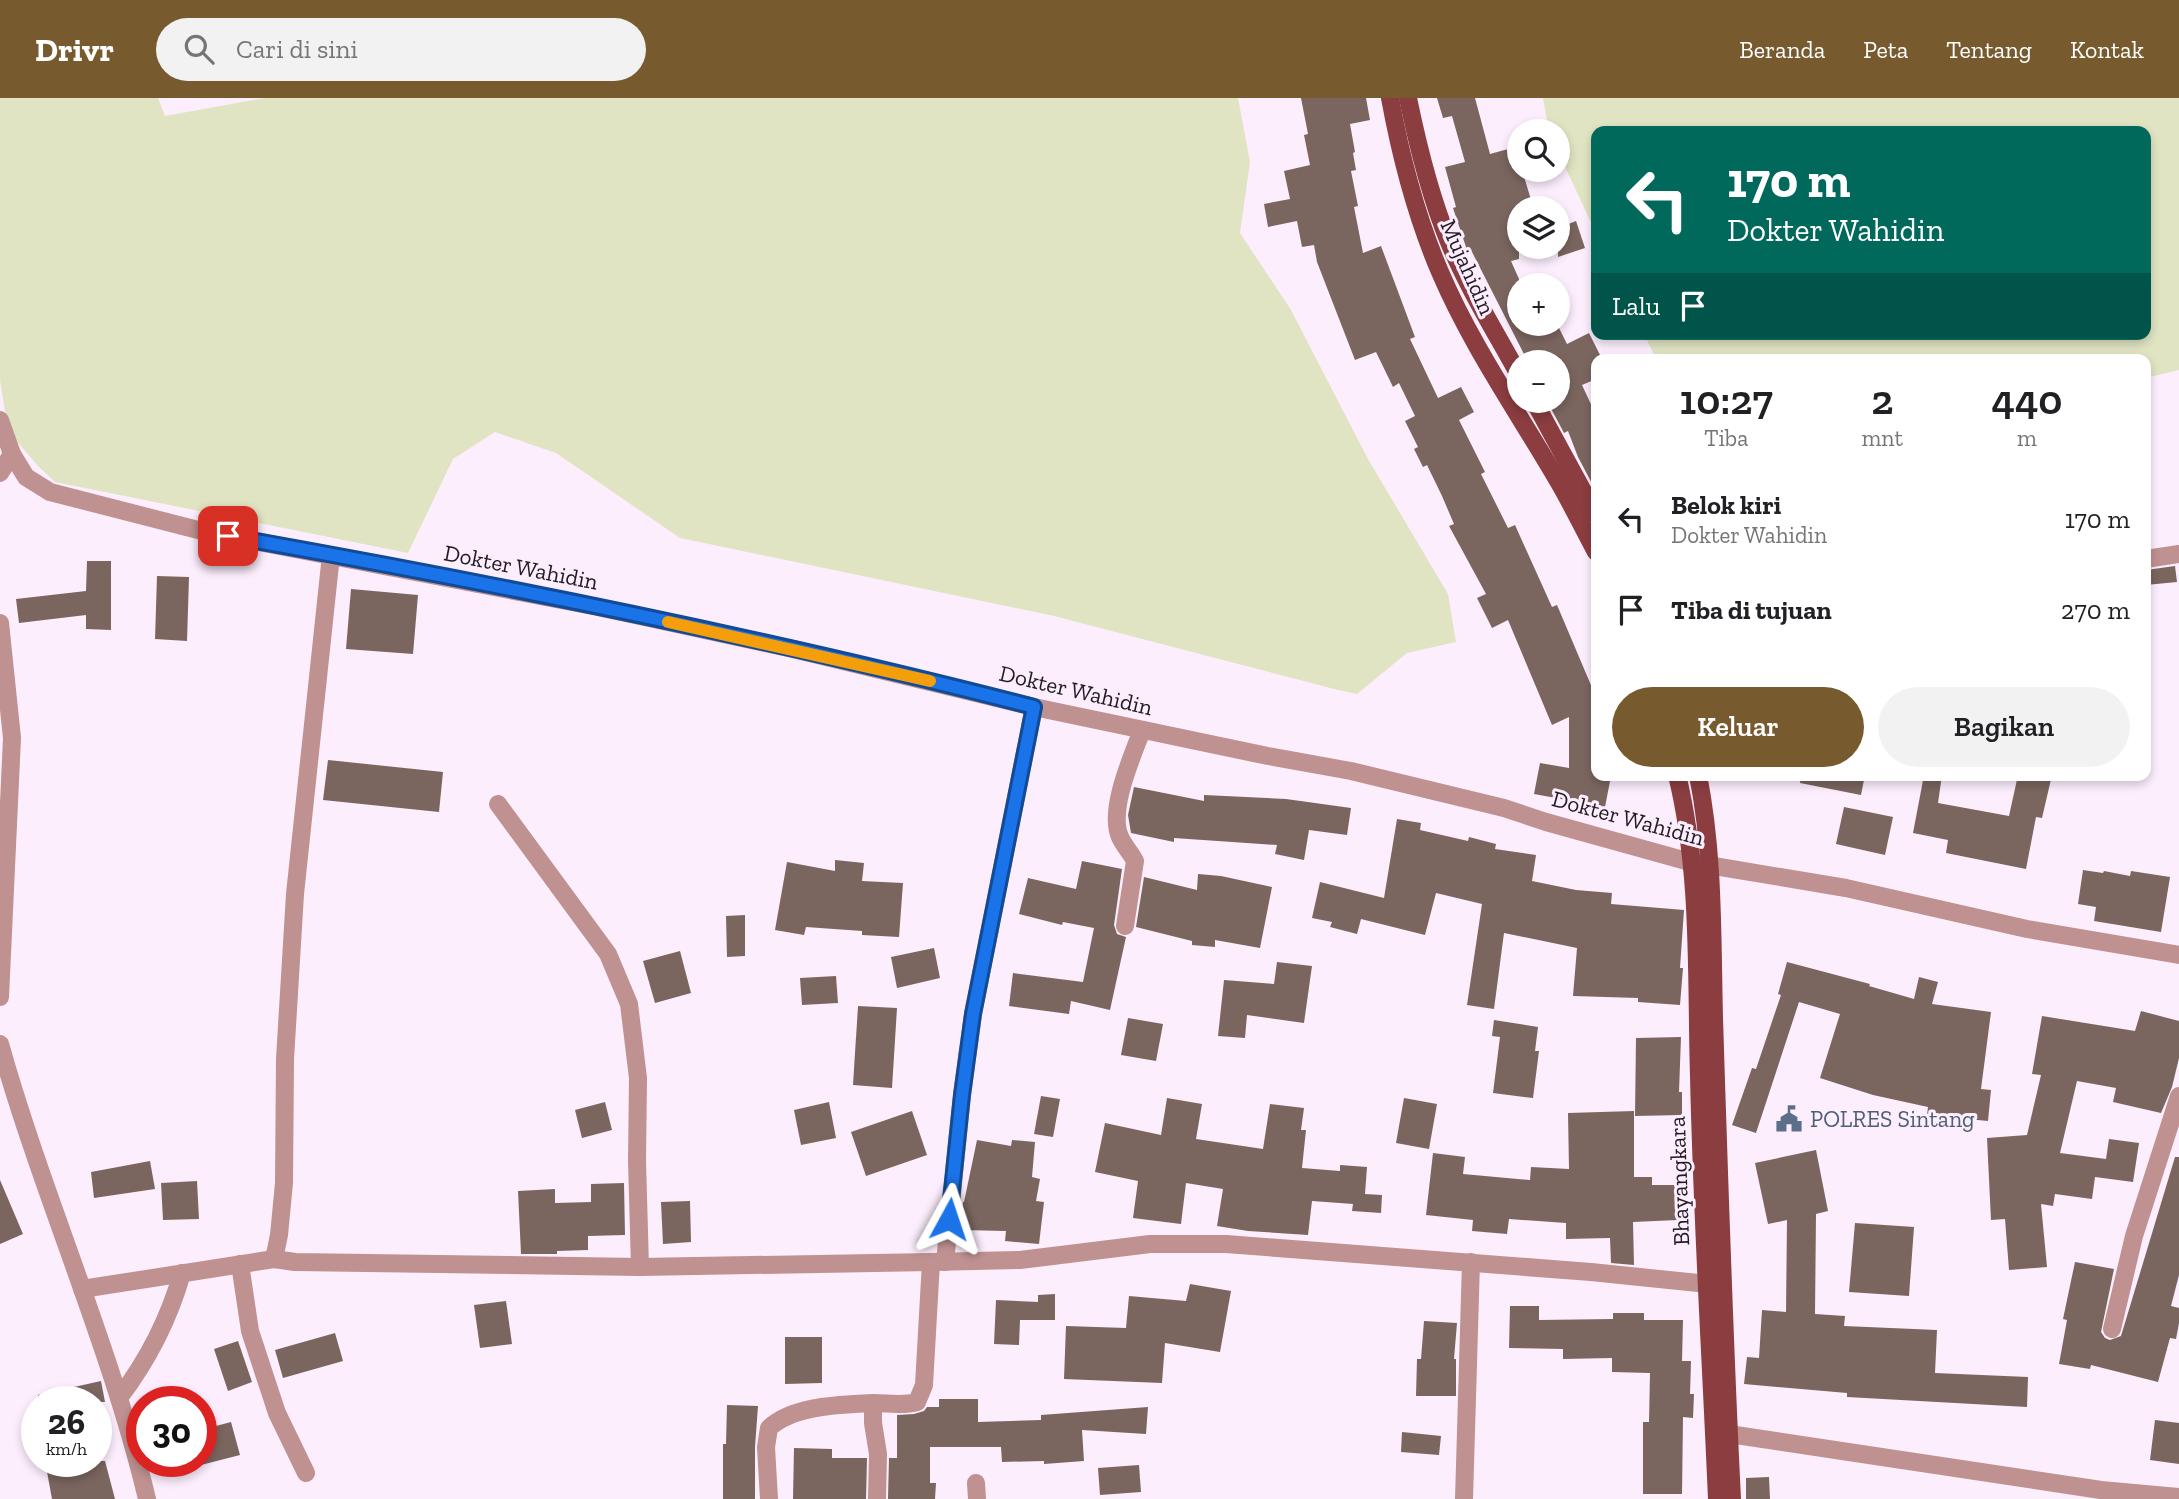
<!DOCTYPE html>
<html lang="id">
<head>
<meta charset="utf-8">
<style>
	:root { --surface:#fff; --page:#f2f2f2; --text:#202124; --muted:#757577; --accent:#775b2e }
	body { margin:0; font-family:"Zilla Slab",serif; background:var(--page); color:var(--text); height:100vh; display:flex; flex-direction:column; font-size:26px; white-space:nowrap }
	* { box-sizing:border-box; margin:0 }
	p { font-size:23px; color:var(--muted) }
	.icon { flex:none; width:38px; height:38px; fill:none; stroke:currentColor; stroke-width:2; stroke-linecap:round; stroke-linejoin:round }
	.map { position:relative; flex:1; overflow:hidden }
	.side { position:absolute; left:1591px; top:256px; width:560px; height:427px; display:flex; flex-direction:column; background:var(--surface); border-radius:14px; box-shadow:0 4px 10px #0003 }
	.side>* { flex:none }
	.banner { position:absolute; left:1591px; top:28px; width:560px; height:214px; border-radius:14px; box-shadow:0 4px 10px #0003; background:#00695c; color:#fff; overflow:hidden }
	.controls { position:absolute; left:1507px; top:21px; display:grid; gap:14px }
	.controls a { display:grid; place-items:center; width:63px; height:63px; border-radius:50%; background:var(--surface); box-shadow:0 4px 10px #0003; font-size:35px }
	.speed { position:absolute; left:21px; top:1288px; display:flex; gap:14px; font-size:35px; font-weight:700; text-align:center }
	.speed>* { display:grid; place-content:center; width:91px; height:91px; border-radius:50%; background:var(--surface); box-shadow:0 4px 10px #0003; line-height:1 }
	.speed small { font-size:18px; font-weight:400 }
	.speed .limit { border:10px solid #d22; background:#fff; color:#111 }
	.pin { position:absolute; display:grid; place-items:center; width:60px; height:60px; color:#fff; margin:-30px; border-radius:14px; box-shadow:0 4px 10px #0006 }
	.me { position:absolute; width:77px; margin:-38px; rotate:5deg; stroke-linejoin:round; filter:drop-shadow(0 0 5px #0008) }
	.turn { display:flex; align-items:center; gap:24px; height:147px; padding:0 21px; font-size:32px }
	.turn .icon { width:91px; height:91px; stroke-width:2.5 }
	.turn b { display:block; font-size:49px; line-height:60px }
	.then { display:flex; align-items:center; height:66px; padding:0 21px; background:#0003; gap:14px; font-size:26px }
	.eta { display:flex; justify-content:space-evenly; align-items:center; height:119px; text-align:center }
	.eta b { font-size:42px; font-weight:600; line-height:49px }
	.action { display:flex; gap:14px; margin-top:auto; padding:14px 21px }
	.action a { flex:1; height:80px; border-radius:42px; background:var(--accent); color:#fff; font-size:28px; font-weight:600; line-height:80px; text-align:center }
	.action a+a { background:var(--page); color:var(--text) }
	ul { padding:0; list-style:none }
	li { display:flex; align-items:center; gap:21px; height:91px; padding:0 21px }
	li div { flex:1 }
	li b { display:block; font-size:26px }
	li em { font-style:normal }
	header { display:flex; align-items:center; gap:42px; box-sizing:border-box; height:98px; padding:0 35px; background:var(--accent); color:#fff }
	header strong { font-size:33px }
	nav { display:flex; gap:38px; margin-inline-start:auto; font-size:24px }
	.search { width:490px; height:63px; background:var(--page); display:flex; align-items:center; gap:18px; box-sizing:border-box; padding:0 24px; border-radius:38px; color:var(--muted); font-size:26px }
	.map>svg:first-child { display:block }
	.green { fill:#e1e4c2 }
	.building { fill:#7b655f }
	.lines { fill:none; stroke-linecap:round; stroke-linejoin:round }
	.minor { stroke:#bf9190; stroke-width:18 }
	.major { stroke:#8b3d40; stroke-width:18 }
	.route-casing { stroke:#114b97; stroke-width:18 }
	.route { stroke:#1a73e8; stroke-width:12 }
	.slow { stroke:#f59e0b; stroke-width:12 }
	.labels { text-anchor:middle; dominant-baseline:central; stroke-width:6; stroke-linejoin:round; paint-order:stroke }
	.street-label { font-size:23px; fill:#211b22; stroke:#fceefd }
	.service-label { font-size:23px; fill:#4e5e75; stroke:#fceefd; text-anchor:start }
</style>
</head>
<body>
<header>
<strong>Drivr</strong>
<div class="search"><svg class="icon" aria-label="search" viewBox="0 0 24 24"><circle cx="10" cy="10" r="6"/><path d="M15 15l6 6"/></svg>Cari di sini</div>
<nav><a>Beranda</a><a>Peta</a><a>Tentang</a><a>Kontak</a></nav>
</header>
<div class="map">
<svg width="2179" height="1401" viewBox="0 0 2179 1401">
	<rect width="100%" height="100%" fill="#fceefd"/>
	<g class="green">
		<path d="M0,0h158l7,18 100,-18h973l12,64 -10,71 51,77 77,149 80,135 8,48 -49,11 -50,41 -19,-4 -284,-74 -374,-78 -124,-85 -61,-21 -42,27 -45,94 -353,-71 -17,-16 -30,-35 -8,-51z"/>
		<path d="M1543,0h636v272l-33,8v-19h-490l-12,-25h502v-203h-550v102l-38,-81v-21h-9z"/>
	</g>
	<g class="building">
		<path d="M1301,0h65l4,22 -20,4 5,28 -2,1 3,17 -5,1 7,35 -4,1 9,46 18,-7 34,91 -5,2 28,59 23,-11 13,25 -15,8 26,52 -4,2 27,54 7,-3 37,82 5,-2 39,92v78l15,1 -6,31 -71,-13 6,-31 29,5v-51l-17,8 -44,-105 -16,8 -15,-30 9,-4 -37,-68 5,-2 -12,-28 -15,-31 -4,2 -9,-18 4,-2 -13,-26 10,-5 -16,-33 -6,4 -17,-35 -21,8 -38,-98 -3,-17 -12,2 -5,-26 -29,6 -4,-23 26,-5 -6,-28 26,-6 -6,-30 4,-1z"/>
		<path d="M1437,0h38l15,56 29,-8v24h3l10,33 -13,4v52l-8,2 8,18v45h38l10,20 22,-11 13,26h-6v20l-14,6 14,30v76l-18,-34 -10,-26 -4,2 -17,-32h11v-39h-30l-56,-110 -4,1 -15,-45 3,-1 -11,-40 20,-5 -13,-46 -9,2z"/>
		<path d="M1576,123l9,27 -27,9v-29z"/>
		<path d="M87,463h24v69l-25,-1v-14l-67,8 -3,-24 70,-8z"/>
		<path d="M2175,468l2,16 -31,3v-15z"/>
		<path d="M157,478l32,1 -2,64 -32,-2z"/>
		<path d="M351,491l67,6 -5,59 -67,-5z"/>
		<path d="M328,662l115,12 -4,40 -116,-12z"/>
		<path d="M1801,677h64l-4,20 -61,-12z"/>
		<path d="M1924,677h18l-4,28 71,13 9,-41h34l-10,43 -6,-1 -10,52 -80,-16 2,-13 -35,-7z"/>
		<path d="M1134,689l70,14v-6l82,4 65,9 -4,27 -38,-5 -5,30 -29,-6 2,-9 -103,-7v4l-43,-9 -3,-18z"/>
		<path d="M1844,709l49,10 -8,38 -49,-11z"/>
		<path d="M1397,721l24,4 -1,7 48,11 1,-4 27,7 -1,5 41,6 -4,26 44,9 36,3 -1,11 73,6 -4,58h3l-3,37 -42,-3v-4l-65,-2 4,-48 -73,-15 -10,76 -27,-4 15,-101 -46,-11 -11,42 -64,-16 -4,15 -27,-7 2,-5 -20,-4 8,-36 64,16z"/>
		<path d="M835,762l29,3 -2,18 41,2 -4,54 -37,-2v-4l-56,-4 -2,8 -29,-5 12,-68 48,9z"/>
		<path d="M1082,763l40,8 -8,56 3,9 9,3 -16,73 -39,-9 -2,13 -60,-8 4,-33 70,9 11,-54 -31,-6 -1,3 -43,-11 9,-36 48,11z"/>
		<path d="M2083,772l20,3 1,-2 26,5 1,-5 39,6 -9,55 -67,-11 2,-14 -18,-3z"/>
		<path d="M1198,776l23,2 51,11 -12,61 -45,-8v7l-23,-2v-4l-56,-14 8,-50 53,13z"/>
		<path d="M745,817v41l-18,1 -1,-41z"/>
		<path d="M934,850l6,30 -43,10 -6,-31z"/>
		<path d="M680,853l11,42 -36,10 -12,-42z"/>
		<path d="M1277,864l35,4 -8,57 -57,-8 -2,23 -27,-2 6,-56 50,4z"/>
		<path d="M1787,864l83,22 -1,2 45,13 5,-22 19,5 -6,22 59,8 -10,77 10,1 -3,31 -61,-6 1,-8 -55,-12 -53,-17 20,-64 -41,-12 -43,131 -24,-8 20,-57 4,1 25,-74 -3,-1z"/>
		<path d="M836,878l2,27 -36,2 -2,-27z"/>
		<path d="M858,908l39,2 -5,80 -39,-3z"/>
		<path d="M2141,913l38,10v37l-7,29 -11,26 -48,-11 3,-14 -39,-7 -17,72 46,6 3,-20 30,4 -6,39 -38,-5 -3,22 -37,-5 -2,12 -12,-2 6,63 -38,3 -4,-51 -14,1 -4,-82 40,-3 14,-60 -9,-1 10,-58 93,15z"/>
		<path d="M1128,920l35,6 -7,37 -35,-6z"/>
		<path d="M1494,922l44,7 -3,24h4l-6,47 -40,-5 7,-56 -8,-1z"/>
		<path d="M1681,939l-2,55h3v23l-47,1 1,-78z"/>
		<path d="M1041,998l19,3 -7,38 -19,-3z"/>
		<path d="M1167,1000l35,6 -6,35 67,10 7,-45 34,4 -3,22h5l-4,38 38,3v-6l27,2 -2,27 17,1 -1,18 -29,-2 1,-7 -41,-3 -4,34 -60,-4 -31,-5 6,-37 -37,-6 -5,41 -48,-6 5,-37 -43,-9 10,-49 56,12z"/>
		<path d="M1404,1000l33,6 -8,45 -33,-6z"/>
		<path d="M605,1004l7,28 -30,8 -7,-28z"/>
		<path d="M829,1004l7,36 -35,7 -7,-35z"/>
		<path d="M912,1013l15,44 -61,21 -15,-44z"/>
		<path d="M1634,1013v66h18v8h25l1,35 -45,2 1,43 -23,-2 -1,-25 -44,1v-16l-57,-4 -2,15 -35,-3 1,-11 -47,-5 7,-62 32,4 -2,17 67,6 1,-13 38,2 -1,-56z"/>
		<path d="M977,1042l34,6 1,-6 23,2 -3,35 8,2 -4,22 8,1 -5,42 -34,-3 1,-10 -46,-1 3,-28h1z"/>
		<path d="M1816,1052l12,61 -12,3 -1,100 30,2 -1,10 93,4 -2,43 93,4 -1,30 -180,-10v-4l-103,-9 3,-27 12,1 3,-48 24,2 1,-92 -19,4 -13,-61z"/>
		<path d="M2175,1059h4v118l-8,31 8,2v15l-3,16 -6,-1 -12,44 -67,-17 -1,4 -31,-5 8,-44 -4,-1 12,-57 39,7 -13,63 4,6 5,2 11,-4z"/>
		<path d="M150,1063l5,28 -61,9 -3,-26z"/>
		<path d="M0,1082l23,54 -23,10z"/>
		<path d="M197,1083l2,38 -36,1 -2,-37z"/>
		<path d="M624,1085l1,52 -37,1v14l-31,1v3h-36l-3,-63 37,-2v14l36,-1v-18z"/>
		<path d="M690,1103l1,41 -28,2 -2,-42z"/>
		<path d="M1855,1125l59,4 -5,69 -60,-4z"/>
		<path d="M1190,1186l41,7 -11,61 -55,-9 -3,40 -98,-4 2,-53 60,2 3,-32 57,5z"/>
		<path d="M1055,1196v26h-35l-1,25 -25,-1 2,-44 42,2v-7z"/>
		<path d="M506,1203l6,43 -32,4 -6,-43z"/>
		<path d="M1510,1208h29v14l74,-1v-6h31v7h39l-1,41h9l-1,33h4l-1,24 -10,-1 -1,77h-39v-72h6l1,-49 -38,-1v-14l-49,1v-10l-54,-1z"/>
		<path d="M1424,1223l33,2 -3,36h2v37h-40l1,-37h4z"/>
		<path d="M335,1235l8,28 -60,17 -8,-28z"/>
		<path d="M785,1239h37v46l-37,1z"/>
		<path d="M238,1243l14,41 -24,9 -14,-42z"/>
		<path d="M101,1283l4,21h-67v-7z"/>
		<path d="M939,1301h39v23l63,-2v-5l107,-8 -2,27 -64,-4 2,31 -40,3v-3l-42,1 -1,-15h-71v36h6l-1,16h-47l1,-41h8v-43l17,-1 10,-3 3,-4h12z"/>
		<path d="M727,1307l31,1 -3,41v52h-32v-55h3z"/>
		<path d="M2155,1322l24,3v41l-29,-4z"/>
		<path d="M231,1324l9,33 -39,10v-35z"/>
		<path d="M1402,1334l39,4 -2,19 -38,-3z"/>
		<path d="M794,1350l38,1v9h35l-1,41h-73z"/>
		<path d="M45,1363h60l10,38h-63z"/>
		<path d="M1139,1367l2,27 -41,3 -2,-27z"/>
		<path d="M1769,1379l1,22h-24v-21z"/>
	</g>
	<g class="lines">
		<g class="minor">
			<path d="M0,322l12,34 14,23 24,15 152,39 396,76 195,42 241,58 234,49 83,15 153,37 42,14 144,40 156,26 181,41 152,26"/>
			<path d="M0,375l12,-19"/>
			<path d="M331,457l-36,339 -10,165 -1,124 -5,52 -5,24 21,3 345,5 291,-5 89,-2 130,-16h76l365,28 117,12"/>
			<path d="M2146,461l33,-5"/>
			<path d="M0,525l12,115 -12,259"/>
			<path d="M498,706l110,150 21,50 9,74 -1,83 3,106"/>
			<path d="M1125,828l10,-65c-4,-8 -11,-15 -15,-24 -12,-27 12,-80 22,-107"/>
			<path d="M0,946c43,153 110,300 147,455"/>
			<path d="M945,1164l17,-167 11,-81 61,-307"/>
			<path d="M240,1166l10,67 27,82 29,60"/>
			<path d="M82,1191l192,-30"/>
			<path d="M2112,1231l22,-93 45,-140"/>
			<path d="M119,1300c29,-38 50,-79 63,-125"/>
			<path d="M873,1305v20l5,31 -1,45"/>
			<path d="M1729,1336l372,56 78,7"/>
			<path d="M976,1385l1,16"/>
			<path d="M769,1401l-3,-52 3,-19c25,-23 71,-23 104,-25 15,0 30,3 44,-1l7,-17 7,-123"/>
			<path d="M1464,1401l7,-237"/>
		</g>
		<g class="major">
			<path d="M1390,0c11,60 26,118 50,174 32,75 80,143 121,214 12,21 23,44 35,66"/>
			<path d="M1408,0c10,49 22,98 41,144 19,46 46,89 70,133"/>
			<path d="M1534,303l62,114"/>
			<path d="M1677,677c24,98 19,201 22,301 3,141 12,282 18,423"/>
			<path d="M1698,677c16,80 14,162 16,243 5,160 10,321 18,481"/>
		</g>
	</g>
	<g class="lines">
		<g class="route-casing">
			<path id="route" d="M228,438c270,48 540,102 806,171l-61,307 -11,81 -13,124"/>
		</g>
		<use href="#route" class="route"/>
		<path class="slow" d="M668,524l262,59"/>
	</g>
	<defs>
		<g id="civic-bare" transform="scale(2.1)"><path d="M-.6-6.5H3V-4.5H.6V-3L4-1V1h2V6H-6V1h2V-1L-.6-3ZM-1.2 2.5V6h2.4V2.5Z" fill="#5c6f8a" stroke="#fceefd" stroke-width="2.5" paint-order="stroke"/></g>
	</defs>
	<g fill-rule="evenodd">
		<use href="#civic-bare" x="1789" y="1021"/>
	</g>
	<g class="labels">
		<g class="street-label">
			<text transform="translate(1468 169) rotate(66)">Mujahidin</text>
			<text transform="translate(521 469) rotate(11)">Dokter Wahidin</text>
			<text transform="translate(1076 592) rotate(13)">Dokter Wahidin</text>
			<text transform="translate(1628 720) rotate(15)">Dokter Wahidin</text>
			<text transform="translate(1679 1083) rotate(-92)">Bhayangkara</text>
		</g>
		<g class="service-label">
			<text x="1810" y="1021">POLRES Sintang</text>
		</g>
	</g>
</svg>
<div class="controls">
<a><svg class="icon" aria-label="search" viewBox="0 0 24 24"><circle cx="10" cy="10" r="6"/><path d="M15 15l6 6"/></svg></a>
<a><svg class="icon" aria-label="layers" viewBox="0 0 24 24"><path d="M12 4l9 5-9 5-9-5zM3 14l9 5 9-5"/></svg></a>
<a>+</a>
<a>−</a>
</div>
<div class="speed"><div>26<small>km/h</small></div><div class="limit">30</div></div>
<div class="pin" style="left:228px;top:438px;background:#d93025"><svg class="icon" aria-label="arrive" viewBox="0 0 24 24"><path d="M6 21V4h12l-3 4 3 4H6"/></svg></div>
<svg class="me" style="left:949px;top:1121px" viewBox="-20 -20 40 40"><path d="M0-17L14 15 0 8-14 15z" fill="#1a73e8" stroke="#fff" stroke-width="4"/></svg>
<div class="banner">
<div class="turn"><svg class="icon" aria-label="left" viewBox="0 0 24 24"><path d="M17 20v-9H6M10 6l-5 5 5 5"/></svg><div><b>170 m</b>Dokter Wahidin</div></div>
<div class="then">Lalu<svg class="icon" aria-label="arrive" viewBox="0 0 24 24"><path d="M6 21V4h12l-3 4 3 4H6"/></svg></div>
</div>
<section class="side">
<div class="eta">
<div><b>10:27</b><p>Tiba</p></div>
<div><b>2</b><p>mnt</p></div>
<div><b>440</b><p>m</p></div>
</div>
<ul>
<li><svg class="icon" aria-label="left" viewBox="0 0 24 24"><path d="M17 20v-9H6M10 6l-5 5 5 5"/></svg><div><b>Belok kiri</b><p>Dokter Wahidin</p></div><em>170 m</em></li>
<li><svg class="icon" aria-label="arrive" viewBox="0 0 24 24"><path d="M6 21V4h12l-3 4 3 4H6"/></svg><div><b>Tiba di tujuan</b></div><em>270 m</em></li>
</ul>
<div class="action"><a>Keluar</a><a>Bagikan</a></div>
</section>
</div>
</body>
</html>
